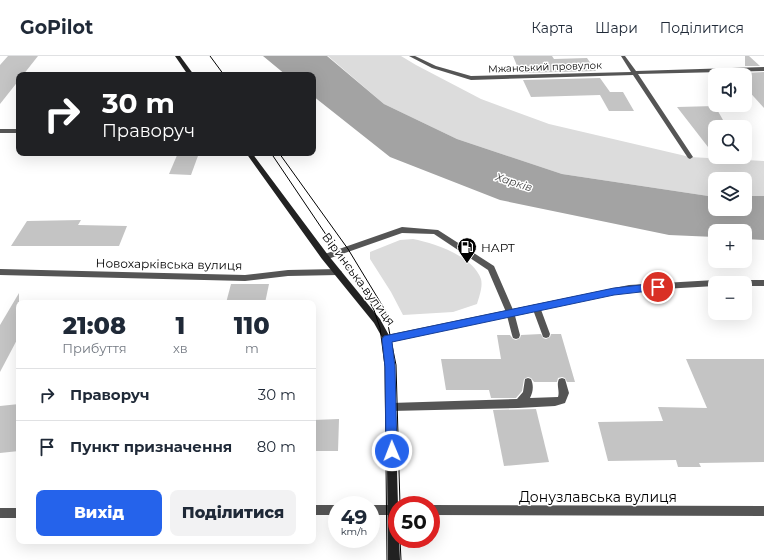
<!DOCTYPE html>
<html lang="uk">
<head>
<meta charset="utf-8">
<style>
	:root { --surface:#fff; --page:#f2f2f3; --text:#1f2937; --muted:#747a83; --line:#e0e1e3; --accent:#2563eb }
	body { margin:0; font-family:Montserrat,sans-serif; background:var(--page); color:var(--text); height:100vh; display:flex; flex-direction:column; font-size:15px; white-space:nowrap }
	* { box-sizing:border-box; margin:0 }
	p { font-size:13px; color:var(--muted) }
	.icon { flex:none; width:22px; height:22px; fill:none; stroke:currentColor; stroke-width:2; stroke-linecap:round; stroke-linejoin:round }
	.map { position:relative; flex:1; overflow:hidden }
	.drawer { position:absolute; left:16px; top:244px; width:300px; height:244px; display:flex; flex-direction:column; background:var(--surface); border-radius:8px; box-shadow:0 4px 16px #0002 }
	.drawer>* { flex:none }
	.hud { position:absolute; left:16px; top:16px; width:300px; height:84px; border-radius:8px; box-shadow:0 4px 16px #0002; background:#202124; color:#fff; overflow:hidden }
	.tools { position:absolute; left:708px; top:12px; display:grid; gap:8px }
	.tools a { display:grid; place-items:center; width:44px; height:44px; border-radius:8px; background:var(--surface); box-shadow:0 4px 16px #0002; font-size:20px }
	.speed { position:absolute; left:328px; top:440px; display:flex; gap:8px; font-size:20px; font-weight:700; text-align:center }
	.speed>* { display:grid; place-content:center; width:52px; height:52px; border-radius:50%; background:var(--surface); box-shadow:0 4px 16px #0002; line-height:1 }
	.speed small { font-size:10px; font-weight:400 }
	.speed .limit { border:6px solid #d22; background:#fff; color:#111 }
	.pin { position:absolute; display:grid; place-items:center; width:34px; height:34px; color:#fff; margin:-17px; border:2px solid #fff; border-radius:50%; box-shadow:0 1px 4px #0007 }
	.me { position:absolute; width:44px; margin:-22px; rotate:359deg; stroke-linejoin:round; filter:drop-shadow(0 0 3px #0008) }
	.turn { display:flex; align-items:center; gap:14px; height:84px; padding:0 20px; font-size:18px }
	.turn .icon { width:52px; height:52px; stroke-width:2.5 }
	.turn b { display:block; font-size:28px; line-height:34px }
	.eta { display:flex; justify-content:space-evenly; align-items:center; height:68px; text-align:center }
	.eta b { font-size:24px; font-weight:800; line-height:28px }
	.cta { display:flex; gap:8px; margin-top:auto; padding:8px 20px }
	.cta a { flex:1; height:46px; border-radius:8px; background:var(--accent); color:#fff; font-size:16px; font-weight:800; line-height:46px; text-align:center }
	.cta a+a { background:var(--page); color:var(--text) }
	ul { padding:0; list-style:none }
	li { display:flex; align-items:center; gap:12px; height:52px; padding:0 20px; border-top:1px solid var(--line) }
	li div { flex:1 }
	li b { display:block; font-size:15px }
	li em { font-style:normal }
	header { display:flex; align-items:center; gap:24px; box-sizing:border-box; height:56px; padding:0 20px; background:var(--surface); border-bottom:1px solid var(--line) }
	header strong { font-size:19px }
	nav { display:flex; gap:22px; margin-inline-start:auto; font-size:14px }
	.map>svg:first-child { display:block }
	.green { fill:#dcdcdc }
	.water { fill:#a3a3a3 }
	.building { fill:#c4c4c4 }
	.lines { fill:none; stroke-linecap:round; stroke-linejoin:round }
	.lane { fill:#555; fill-rule:evenodd }
	.street { fill:#555; fill-rule:evenodd }
	.secondary { fill:#222; fill-rule:evenodd }
	.tram { stroke:#000; stroke-width:1 }
	.route { fill:#2563eb; stroke:#184099 }
	.labels { text-anchor:middle; dominant-baseline:central; stroke-width:3; stroke-linejoin:round; paint-order:stroke }
	.far-street-label { font-size:10px; fill:#000; stroke:#fff }
	.far-water-label { font-size:11px; font-style:italic; fill:#444; stroke:#fff }
	.poi-label { font-size:12px; fill:#000; stroke:#fff; text-anchor:start }
	.street-label { font-size:12px; fill:#000; stroke:#fff }
	.near-street-label { font-size:14px; fill:#000; stroke:#fff }
</style>
</head>
<body>
<header>
<strong>GoPilot</strong>
<nav><a>Карта</a><a>Шари</a><a>Поділитися</a></nav>
</header>
<div class="map">
<svg width="764" height="504" viewBox="0 0 764 504">
	<rect width="100%" height="100%" fill="#fff"/>
	<g class="green">
		<path d="M328,0h73l15,9 65,34 68,25 141,33 74,4v35h-19v-17h-30v18l-153,-23 -105,-35 -73,-35z"/>
		<path d="M413,183c21,4 60,17 68,40 2,8 -2,18 -4,25l-24,8 -50,3 -12,-23 -21,-33v-7l30,-12z"/>
	</g>
	<path class="water" d="M263,0h64l57,48 73,35 105,35 153,23v12h30v-13h19v44l-19,-1v-8h-30v6l-46,-2 -169,-35 -110,-43 -77,-61v-21h-27z"/>
	<g class="building">
		<path d="M8,0h30l-15,19h-4v5l-19,24v-39z"/>
		<path d="M513,0h39l2,3 33,-1 9,13 -76,2z"/>
		<path d="M745,0h4l11,10h-15z"/>
		<path d="M764,16v36l-19,-21v-14z"/>
		<path d="M600,22l10,14h13l11,19h-25l-9,-16 -69,2 -8,-17z"/>
		<path d="M715,50l12,21h-12v29l-38,-49z"/>
		<path d="M178,97h21l-8,22 -22,-1z"/>
		<path d="M81,164l-3,5 49,1 -8,20h-108l16,-25z"/>
		<path d="M231,228h38l-4,19h-39z"/>
		<path d="M19,237v43l-19,36v-47z"/>
		<path d="M541,278l2,4 3,1 4,-2 1,-3h10l14,48h-8l-2,-4 -3,-1 -4,1 -1,4h-23l-3,-4 -3,-1 -4,2 -2,12 -6,7h-25l-2,-8h-43l-5,-31h60l-4,-24h13l3,4 3,1 4,-2 1,-3z"/>
		<path d="M686,303h78v103l-65,1 2,4h-23l-2,-7 -68,1 -10,-39 65,-1 -5,-14 49,1z"/>
		<path d="M19,348v47l-19,2v-47z"/>
		<path d="M536,353l13,53 -45,4 -11,-56z"/>
		<path d="M339,363l-1,32h-25v-31z"/>
	</g>
	<g class="lines">
		<g class="lane">
			<path d="M402,171l36,3 56,36 20,46 6,23 -1,3 -3,1 -3,-1 -1,-3 -6,-23 -18,-42 -54,-36 -32,-1 -77,27 -4,-3 1,-2z"/>
			<path d="M536,248l3,1 1,2 10,27 -1,3 -3,1 -3,-1 -1,-3 -10,-27 1,-2z"/>
			<path d="M528,322l3,1c3,7 2,13 -1,19l28,-1c2,-6 -2,-12 1,-18l3,-1 3,1 4,14 -4,10 -10,3 -37,2 -127,3 -3,-1 -2,-3 2,-3 3,-1 126,-4 6,-7 2,-13z"/>
		</g>
		<g class="street">
			<path d="M409,0h6l21,10 35,10 160,-4 -10,-16h4l11,15 128,-4v4l-126,3 55,83 -3,2 -2,-1 -55,-83 -162,5 -39,-12z"/>
			<rect x="0" y="73" width="19" height="4"/>
			<path d="M0,213l245,6 43,-5 50,-1 4,3 -4,3 -50,1 -43,5 -245,-6z"/>
			<path d="M715,224l3,1 3,-1h43v6h-19v-3h-30v3l-86,5 -242,52 -3,-1 -1,-3 1,-3 3,-1 242,-50z"/>
			<path d="M313,449h25l-1,10h-24z"/>
			<path d="M370,449h27v10h-26z"/>
			<path d="M430,449h1l333,1v10l-333,-1z"/>
			<rect x="0" y="452" width="19" height="10"/>
		</g>
		<g class="secondary">
			<path d="M175,0h5l14,19h-6z"/>
			<path d="M246,97h6l76,102 52,64 11,20 3,28 4,138h-1v34h2l1,21h-12l-2,-193 -3,-28 -9,-16 -52,-64z"/>
		</g>
		<g class="tram">
			<path d="M210,0l14,19"/>
			<path d="M271,97l93,138 10,19 6,18 5,38 2,194"/>
			<path d="M279,97l69,96 37,61 11,55 4,140"/>
			<path d="M400,483l1,21"/>
		</g>
	</g>
	<path class="route" d="M658,227l4,4 -4,3 -44,5 -222,47 3,25 2,84 -1,4 -4,1 -4,-1 -2,-4 -1,-84 -3,-28 2,-3 230,-48z"/>
	<defs>
		<g id="fuel-pin" transform="scale(1)"><path d="M0 17L-7.5 6A9.5 9.5 0 1 1 7.5 6Z" fill="#000" stroke="#fff"/><path d="M-5.5-6h7V0h2V4h1.3V-2.5L3-4.5l.8-.8L6-3V5H2.5V1h-1V6h-7ZM-4.2-4.7v3.2H.2V-4.7Z" fill="#fff"/></g>
	</defs>
	<g fill-rule="evenodd">
		<use href="#fuel-pin" x="467" y="191"/>
	</g>
	<g class="labels">
		<g class="far-street-label">
			<text transform="translate(545 11) rotate(-2)">Мжанський провулок</text>
		</g>
		<g class="far-water-label">
			<text transform="translate(514 126) rotate(18)">Харків</text>
		</g>
		<g class="poi-label">
			<text x="481" y="191">НАРТ</text>
		</g>
		<g class="street-label">
			<text transform="translate(169 208) rotate(1)">Новохарківська вулиця</text>
			<text transform="translate(359 223) rotate(53)">Віринська вулиця</text>
		</g>
		<g class="near-street-label">
			<text x="598" y="441">Донузлавська вулиця</text>
		</g>
	</g>
</svg>
<div class="tools">
<a><svg class="icon" aria-label="sound" viewBox="0 0 24 24"><path d="M4 9h4l5-4v14l-5-4H4zM17 9q2 3 0 6"/></svg></a>
<a><svg class="icon" aria-label="search" viewBox="0 0 24 24"><circle cx="10" cy="10" r="6"/><path d="M15 15l6 6"/></svg></a>
<a><svg class="icon" aria-label="layers" viewBox="0 0 24 24"><path d="M12 4l9 5-9 5-9-5zM3 14l9 5 9-5"/></svg></a>
<a>+</a>
<a>−</a>
</div>
<div class="speed"><div>49<small>km/h</small></div><div class="limit">50</div></div>
<div class="pin" style="left:658px;top:231px;background:#d93025"><svg class="icon" aria-label="arrive" viewBox="0 0 24 24"><path d="M6 21V4h12l-3 4 3 4H6"/></svg></div>
<svg class="me" style="left:392px;top:395px" viewBox="-20 -20 40 40"><circle r="17" fill="#2563eb" stroke="#fff" stroke-width="3"/><path d="M0-11L8 9 0 5-8 9z" fill="#fff"/></svg>
<div class="hud">
<div class="turn"><svg class="icon" aria-label="right" viewBox="0 0 24 24"><path d="M7 20v-9h11M14 6l5 5-5 5"/></svg><div><b>30 m</b>Праворуч</div></div>
</div>
<section class="drawer">
<div class="eta">
<div><b>21:08</b><p>Прибуття</p></div>
<div><b>1</b><p>хв</p></div>
<div><b>110</b><p>m</p></div>
</div>
<ul>
<li><svg class="icon" aria-label="right" viewBox="0 0 24 24"><path d="M7 20v-9h11M14 6l5 5-5 5"/></svg><div><b>Праворуч</b></div><em>30 m</em></li>
<li><svg class="icon" aria-label="arrive" viewBox="0 0 24 24"><path d="M6 21V4h12l-3 4 3 4H6"/></svg><div><b>Пункт призначення</b></div><em>80 m</em></li>
</ul>
<div class="cta"><a>Вихід</a><a>Поділитися</a></div>
</section>
</div>
</body>
</html>
